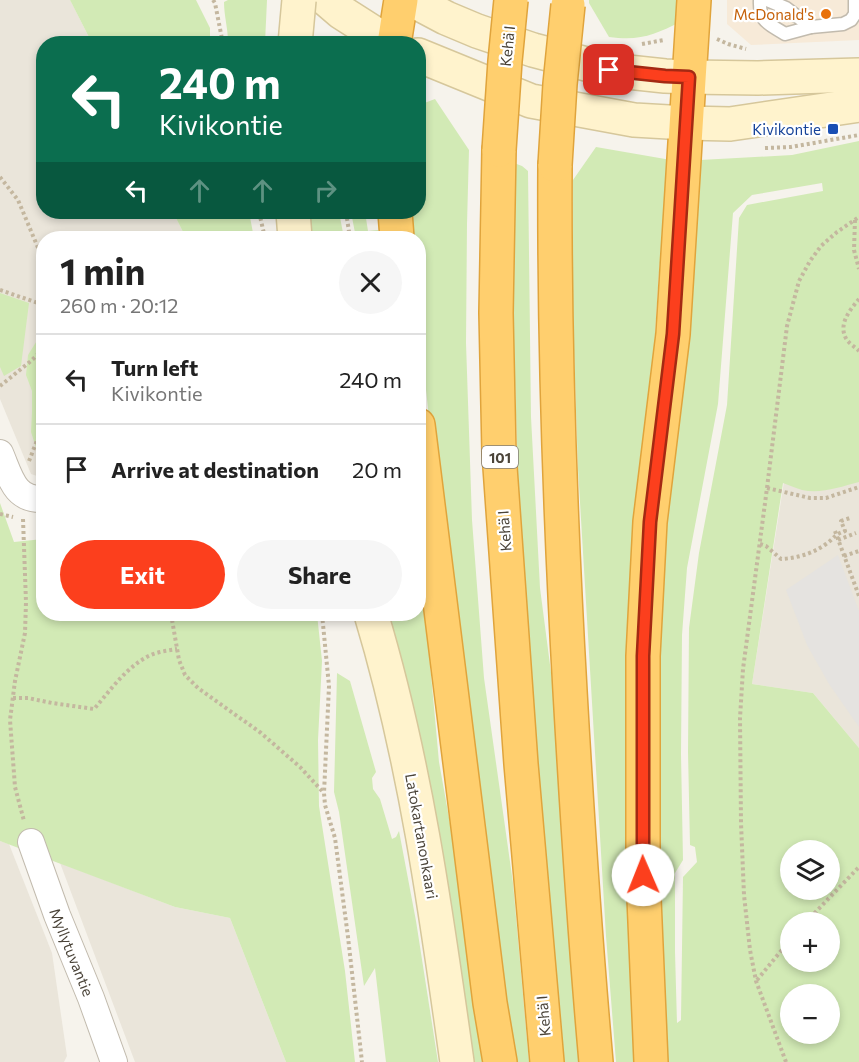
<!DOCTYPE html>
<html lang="en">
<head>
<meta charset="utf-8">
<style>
	:root { --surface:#fff; --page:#f6f6f6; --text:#222; --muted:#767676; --line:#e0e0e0; --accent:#fc3f1d }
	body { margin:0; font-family:Commissioner,sans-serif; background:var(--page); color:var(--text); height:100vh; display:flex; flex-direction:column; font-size:22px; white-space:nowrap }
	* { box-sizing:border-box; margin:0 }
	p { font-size:20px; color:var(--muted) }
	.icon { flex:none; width:33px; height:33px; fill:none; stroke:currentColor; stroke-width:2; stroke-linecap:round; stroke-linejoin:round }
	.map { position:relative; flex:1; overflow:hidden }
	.side { position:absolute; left:36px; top:231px; width:390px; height:390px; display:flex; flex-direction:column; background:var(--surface); border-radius:24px; box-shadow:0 3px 9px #0003 }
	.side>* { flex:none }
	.guide { position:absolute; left:36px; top:36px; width:390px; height:183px; border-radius:24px; box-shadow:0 3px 9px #0003; background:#0b6e4f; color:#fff; overflow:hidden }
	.fabs { position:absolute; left:780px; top:840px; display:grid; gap:12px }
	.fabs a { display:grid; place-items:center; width:60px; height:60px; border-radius:50%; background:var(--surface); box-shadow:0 3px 9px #0003; font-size:30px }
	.pin { position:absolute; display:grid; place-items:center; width:51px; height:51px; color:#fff; margin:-26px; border-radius:12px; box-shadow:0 3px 9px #0006 }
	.me { position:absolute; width:66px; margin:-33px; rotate:359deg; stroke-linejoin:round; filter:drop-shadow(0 0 4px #0008) }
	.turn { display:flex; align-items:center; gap:21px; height:126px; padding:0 24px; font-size:27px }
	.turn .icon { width:78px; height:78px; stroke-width:2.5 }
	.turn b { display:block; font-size:42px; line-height:51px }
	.lanes { display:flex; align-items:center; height:57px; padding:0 24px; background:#0003; justify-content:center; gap:30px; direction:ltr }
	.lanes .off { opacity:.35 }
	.round { display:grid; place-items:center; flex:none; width:63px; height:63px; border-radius:32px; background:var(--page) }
	.head { display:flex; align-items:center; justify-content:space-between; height:102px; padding:0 24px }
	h1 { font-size:36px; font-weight:700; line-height:45px }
	.button { display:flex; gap:12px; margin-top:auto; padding:12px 24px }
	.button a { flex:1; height:69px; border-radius:36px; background:var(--accent); color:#fff; font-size:24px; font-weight:700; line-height:69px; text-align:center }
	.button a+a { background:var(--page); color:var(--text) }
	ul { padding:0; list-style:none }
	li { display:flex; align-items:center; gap:18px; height:90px; padding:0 24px; border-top:2px solid var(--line) }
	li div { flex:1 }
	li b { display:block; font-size:22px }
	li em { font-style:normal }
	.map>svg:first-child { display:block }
	.residential { fill:#eae5da }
	.commercial { fill:#f7ead8 }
	.green { fill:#d2eab5; fill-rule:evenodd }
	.parking { fill:#e5e3e0 }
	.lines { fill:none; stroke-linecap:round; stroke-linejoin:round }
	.lane-casing { stroke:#c2bbae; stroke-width:15 }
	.street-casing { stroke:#c2bbae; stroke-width:28 }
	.secondary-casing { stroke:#d6c79b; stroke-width:36 }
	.highway-casing { stroke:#e0a43c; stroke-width:36 }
	.path { stroke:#c4b79f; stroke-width:4; stroke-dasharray:3 3; stroke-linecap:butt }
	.lane { stroke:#fff; stroke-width:12 }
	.street { stroke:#fff; stroke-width:26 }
	.secondary { stroke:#fff3cd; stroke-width:33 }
	.highway { stroke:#ffcf6e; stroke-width:33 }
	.secondary-bridge-casing { stroke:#d6c79b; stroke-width:36; stroke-linecap:butt }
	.highway-bridge-casing { stroke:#e0a43c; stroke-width:36; stroke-linecap:butt }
	.secondary-bridge { stroke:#fff3cd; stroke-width:33 }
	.highway-bridge { stroke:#ffcf6e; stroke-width:33 }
	.route-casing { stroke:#a42913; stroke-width:15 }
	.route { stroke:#fc3f1d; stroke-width:10 }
	.food-dot { fill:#e8710a; stroke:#fff; stroke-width:2 }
	.transit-dot { fill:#1a4fb4; stroke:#fff; stroke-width:2 }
	.labels { text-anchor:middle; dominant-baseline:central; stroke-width:4.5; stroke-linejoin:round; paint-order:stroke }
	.shield { fill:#fff; stroke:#817c74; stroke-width:1.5 }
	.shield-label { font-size:14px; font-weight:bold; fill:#4b4439 }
	.food-label { font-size:15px; fill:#c56008; stroke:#fff; text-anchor:end }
	.street-label { font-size:15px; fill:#4b4439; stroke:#fff }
	.transit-label { font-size:15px; fill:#164399; stroke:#fff; text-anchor:end }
</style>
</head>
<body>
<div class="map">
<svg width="859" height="1062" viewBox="0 0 859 1062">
	<rect width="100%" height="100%" fill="#f6f3ec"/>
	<g class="residential">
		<path d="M0,0h70l22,43 -48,1v168h129l13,26h-142l-1,240 -12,-4 -31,-75z"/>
		<path d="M859,462v286l-46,-55 -61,-9 34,-215z"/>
		<path d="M0,841l9,3 43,109 15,103 -3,6h-64z"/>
		<path d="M60,863l115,44 55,11 56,144h-151z"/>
	</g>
	<path class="commercial" d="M727,0h132v40l-108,5 -24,-21z"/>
	<g class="green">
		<path d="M70,0h126l14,28v15h-118z"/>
		<path d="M228,0h39l-2,43h-37c0,-15 -4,-27 -4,-41z"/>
		<path d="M589,0h94l-1,21c-28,14 -41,20 -73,16l-20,-34z"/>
		<path d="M435,99l34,51 -2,74 -1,119 6,177 12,158 29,205 16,179h-18l-74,-568 -18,-171 -1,-85h-9l-2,-26h11l1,-107z"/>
		<path d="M859,141v341c-19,5 -38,12 -57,8 -7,-2 -13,-5 -19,-7l-31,201 61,9 46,55v314h-194l-10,-334 8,-197 23,-171 6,-57 5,-114 3,-29 92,-5zM822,183l1,8 -76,14 -8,13 -12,187 -28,148 -10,75 -1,124 2,93 5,2 2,15 -14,15 -2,143 -4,3 -2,-71v-79l8,-13 -2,-106 1,-119 5,-67 31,-164 15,-191 19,-18zM790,850h40v40h-40zM790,922h40v40h-40zM790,994h40v40h-40z"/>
		<path d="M596,147l75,13 -12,112 -13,200 -20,271 10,319h-20l-10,-126 -28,-467 -5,-147v-142z"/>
		<path d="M514,163l8,3 6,5 3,246 9,171 16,123 27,351h-21l-8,-81 -34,-439 -7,-224z"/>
		<path d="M173,212h76l5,26h-68z"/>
		<path d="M307,212h32l5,26h-35z"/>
		<path d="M351,212h14l3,19 10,-1 2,8h-24z"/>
		<path d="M0,293l29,10 -8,63 -17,10 -4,-9z"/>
		<path d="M43,331l1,1 -1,137 -12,-37 1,-20v-21l-6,-16 2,-20z"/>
		<path d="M0,503l14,39 29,-3 1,75h273l5,47 -4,79 1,66 26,165 10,91h-69l-56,-144 -55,-11 -175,-66z"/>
		<path d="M419,544l20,218 12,67 36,233h-17l-86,-448h34z"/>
		<path d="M337,673l13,8 26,91 -4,6 1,11 7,10 12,40 4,-2 3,-6 17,90 22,141h-52l-11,-94 -11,18 -25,-174 -5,-20z"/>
	</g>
	<path class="parking" d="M838,555l21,56v116l-30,-43 -22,-39 -21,-55z"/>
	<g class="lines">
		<g class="lane-casing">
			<g id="lane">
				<path d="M760,0c-1,22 8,23 25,34l26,-7 32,-3 8,-4 4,-6v-14"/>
				<path d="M767,0l19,8 25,19"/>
			</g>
		</g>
		<g class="street-casing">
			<g id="street">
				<path d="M0,453c10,23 14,48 44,46"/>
				<path d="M31,842l26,73 34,83 23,64"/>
			</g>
		</g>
		<g class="secondary-casing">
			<g id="secondary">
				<path d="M327,0l14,12 50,32"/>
				<path d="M412,0l34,18 31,13 56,19 76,20 56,6 24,1 69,1 101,-3"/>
				<path d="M418,55l113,46 103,19 52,3 44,1 129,-19"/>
				<path d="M293,212l2,26"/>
				<path d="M371,614c44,146 65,297 86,448"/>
			</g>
		</g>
		<g class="highway-casing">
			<g id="highway">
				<path d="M394,44l7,-44"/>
				<path d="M499,150l-3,163 3,140 22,311 26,298"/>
				<path d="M555,165c-1,176 5,350 15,526 7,124 15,248 26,371"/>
				<path d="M395,212l2,26"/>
				<path d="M418,425l72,578 10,59"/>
				<path d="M651,1062l-8,-187v-219l7,-134 23,-188 21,-334"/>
			</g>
		</g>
		<g class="path">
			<path d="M213,0l2,3 8,41"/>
			<path d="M717,39l11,5 18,5"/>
			<path d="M642,44l22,-4"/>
			<path d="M765,148l26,-1 68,-12"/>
			<path d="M0,177l18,23 26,62"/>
			<path d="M259,212l6,26"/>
			<path d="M346,212l4,26"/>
			<path d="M347,218l9,-6"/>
			<path d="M855,220l-1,30 5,19"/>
			<path d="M0,290l44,15"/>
			<path d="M859,299c-9,11 -22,26 -12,41 3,4 8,7 12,11"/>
			<path d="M40,352l4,16"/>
			<path d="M0,386l31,-25 13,-13"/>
			<path d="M29,461l14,-36 1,-6"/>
			<path d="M767,488l43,10h16l33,-11"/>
			<path d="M0,514l13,3"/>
			<path d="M23,519l3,83 -1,31 -10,48 -5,39 5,67 9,34"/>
			<path d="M835,531l24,65"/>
			<path d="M838,540l18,-7"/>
			<path d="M760,544l6,2 15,13c16,-1 31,-5 45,-15 9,-6 7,-9 19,-13l-4,-10 9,-3"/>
			<path d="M844,556l15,-5"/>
			<path d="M171,614l8,46 6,15 13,13 63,45 39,34 23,25"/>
			<path d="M322,614l7,72 -5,107 1,12 10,33 13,99 14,125"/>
			<path d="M13,698h15l24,5 42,6c15,-17 30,-39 51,-51 9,-6 21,-7 32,-9"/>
			<path d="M806,922l53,-55"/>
			<path d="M757,980l33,-40"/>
			<path d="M786,1062l-30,-81 -6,-31 -6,-55 -3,-72 -1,-105 3,-49 24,-181 20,-162 12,-45 11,-20 11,-15 16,-14 22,-15"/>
		</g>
		<use href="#lane" class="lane"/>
		<use href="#street" class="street"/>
		<use href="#secondary" class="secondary"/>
		<use href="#highway" class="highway"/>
		<g class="secondary-bridge-casing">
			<path id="secondary-bridge" d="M295,44l4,-44"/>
		</g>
		<g class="highway-bridge-casing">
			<g id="highway-bridge">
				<path d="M499,150l6,-89 6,-61"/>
				<path d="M555,165l5,-81 8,-79"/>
			</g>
		</g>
		<use href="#secondary-bridge" class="secondary-bridge"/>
		<use href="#highway-bridge" class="highway-bridge"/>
	</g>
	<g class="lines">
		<g class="route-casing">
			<path id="route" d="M609,70l56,6 24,1 -16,257 -23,188 -7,134v219"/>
		</g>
		<use href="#route" class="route"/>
	</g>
	<circle class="food-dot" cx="826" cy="14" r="6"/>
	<rect class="transit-dot" x="827" y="123" width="12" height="12" rx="3"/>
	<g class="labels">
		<rect class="shield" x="482" y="446" width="36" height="22" rx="4.5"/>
		<g class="shield-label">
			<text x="500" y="457">101</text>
		</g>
		<g class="food-label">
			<text x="814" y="14">McDonald's</text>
		</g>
		<g class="street-label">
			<text transform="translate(507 46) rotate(-84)">Kehä I</text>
			<text transform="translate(504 531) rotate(-94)">Kehä I</text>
			<text transform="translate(422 836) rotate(80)">Latokartanonkaari</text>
			<text transform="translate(72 952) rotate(68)">Myllytuvantie</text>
			<text transform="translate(543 1016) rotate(-95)">Kehä I</text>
		</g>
		<g class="transit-label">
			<text x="821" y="129">Kivikontie</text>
		</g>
	</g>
</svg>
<div class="fabs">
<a><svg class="icon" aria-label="layers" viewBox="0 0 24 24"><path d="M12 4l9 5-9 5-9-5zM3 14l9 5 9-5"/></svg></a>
<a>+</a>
<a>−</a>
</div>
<div class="pin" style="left:609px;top:70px;background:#d93025"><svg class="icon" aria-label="arrive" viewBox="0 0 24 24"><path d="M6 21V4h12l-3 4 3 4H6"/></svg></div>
<svg class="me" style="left:643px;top:875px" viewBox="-20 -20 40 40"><circle r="19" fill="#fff"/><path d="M0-13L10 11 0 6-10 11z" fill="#fc3f1d"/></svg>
<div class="guide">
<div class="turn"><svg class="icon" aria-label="left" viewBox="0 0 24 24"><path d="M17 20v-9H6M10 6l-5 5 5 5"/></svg><div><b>240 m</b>Kivikontie</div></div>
<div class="lanes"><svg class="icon" aria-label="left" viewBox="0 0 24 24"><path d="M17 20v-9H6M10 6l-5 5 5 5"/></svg><svg class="icon off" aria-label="ahead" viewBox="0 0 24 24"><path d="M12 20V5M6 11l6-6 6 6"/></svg><svg class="icon off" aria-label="ahead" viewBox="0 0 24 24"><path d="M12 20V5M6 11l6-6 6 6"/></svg><svg class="icon off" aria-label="right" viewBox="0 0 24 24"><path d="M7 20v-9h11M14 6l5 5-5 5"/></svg></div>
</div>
<section class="side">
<div class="head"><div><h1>1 min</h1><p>260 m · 20:12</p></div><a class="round"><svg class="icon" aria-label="close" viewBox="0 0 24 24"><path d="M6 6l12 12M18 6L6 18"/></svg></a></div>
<ul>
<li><svg class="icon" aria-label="left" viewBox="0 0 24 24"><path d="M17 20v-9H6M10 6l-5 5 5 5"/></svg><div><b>Turn left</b><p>Kivikontie</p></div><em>240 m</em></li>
<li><svg class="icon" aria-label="arrive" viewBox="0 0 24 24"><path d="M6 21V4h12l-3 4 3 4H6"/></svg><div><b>Arrive at destination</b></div><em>20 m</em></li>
</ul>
<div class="button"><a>Exit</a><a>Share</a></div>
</section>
</div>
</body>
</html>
